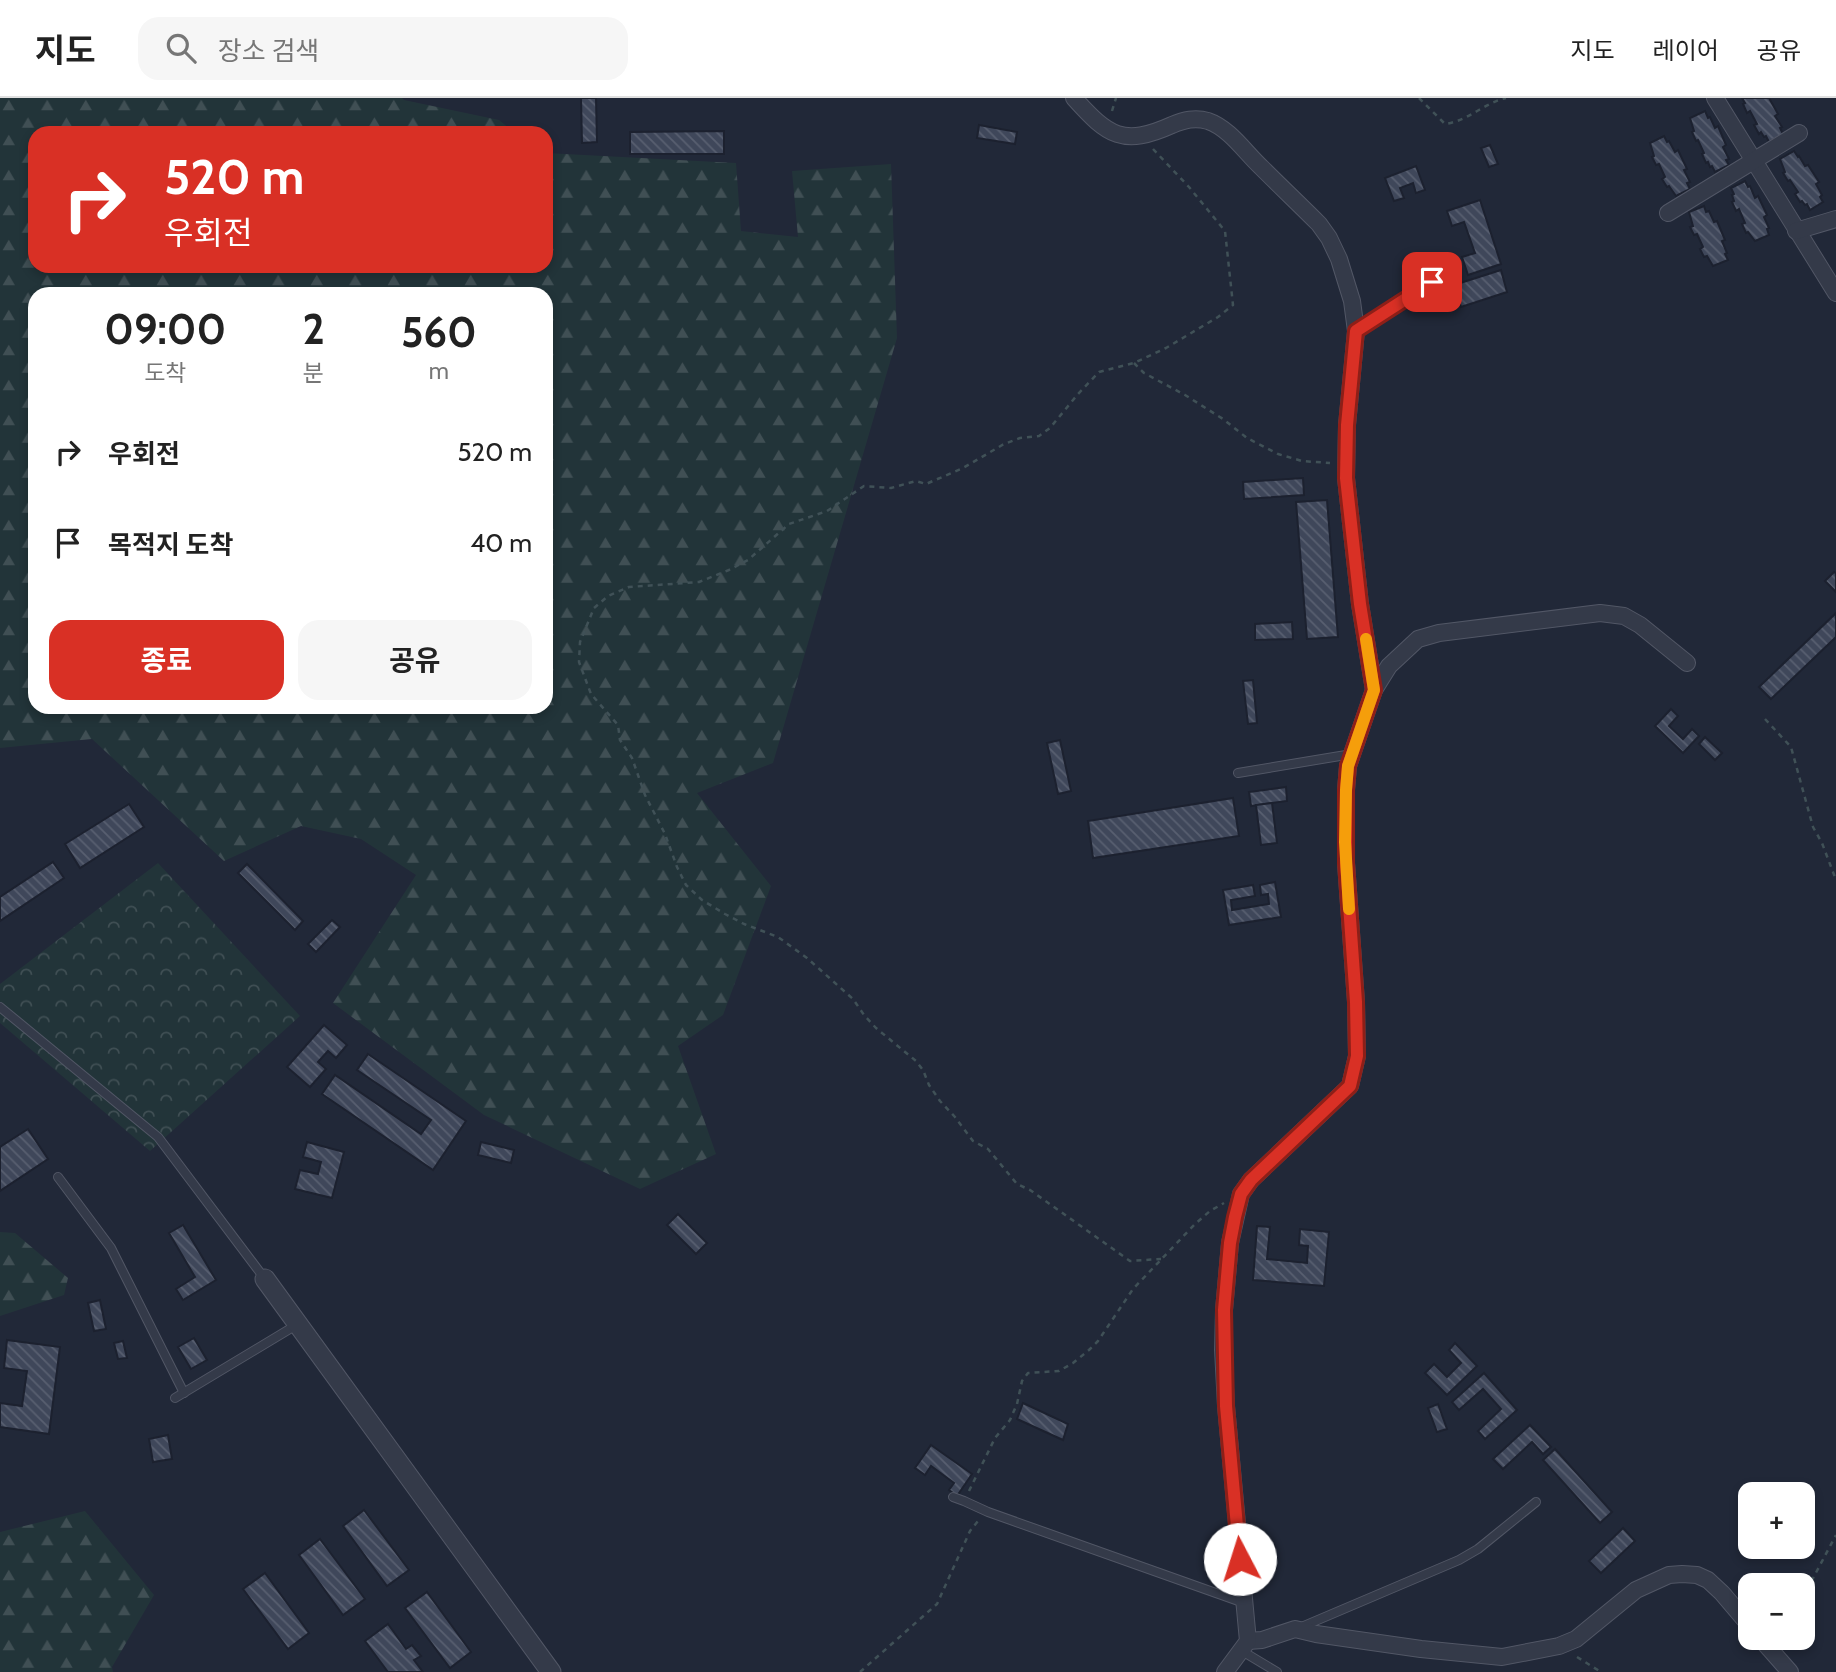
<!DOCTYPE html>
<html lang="ko">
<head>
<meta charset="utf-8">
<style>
	:root { --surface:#fff; --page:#f6f6f6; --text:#222; --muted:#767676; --line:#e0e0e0; --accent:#d93025 }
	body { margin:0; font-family:Cabin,"Noto Sans KR",sans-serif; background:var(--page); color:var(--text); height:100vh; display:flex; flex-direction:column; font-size:26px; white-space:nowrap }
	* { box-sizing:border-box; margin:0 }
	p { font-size:23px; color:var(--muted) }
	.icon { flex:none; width:38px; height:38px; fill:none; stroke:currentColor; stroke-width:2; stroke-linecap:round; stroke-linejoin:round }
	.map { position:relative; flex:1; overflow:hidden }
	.side { position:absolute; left:28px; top:189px; width:525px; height:427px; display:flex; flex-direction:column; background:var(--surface); border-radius:21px; box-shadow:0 4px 10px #0003 }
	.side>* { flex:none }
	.banner { position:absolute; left:28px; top:28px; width:525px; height:147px; border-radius:21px; box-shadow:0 4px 10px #0003; background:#d93025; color:#fff; overflow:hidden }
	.tools { position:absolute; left:1738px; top:1384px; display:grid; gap:14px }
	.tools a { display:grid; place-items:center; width:77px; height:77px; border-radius:14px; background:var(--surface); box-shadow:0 4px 10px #0003; font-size:35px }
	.pin { position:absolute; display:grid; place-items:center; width:60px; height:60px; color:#fff; margin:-30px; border-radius:14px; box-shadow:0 4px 10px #0006 }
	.me { position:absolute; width:77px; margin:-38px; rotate:355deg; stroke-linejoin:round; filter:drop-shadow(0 0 5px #0008) }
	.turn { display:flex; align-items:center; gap:24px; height:147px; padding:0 21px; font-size:32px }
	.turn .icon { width:91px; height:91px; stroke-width:2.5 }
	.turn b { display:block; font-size:49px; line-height:60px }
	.eta { display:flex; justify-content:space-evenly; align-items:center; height:119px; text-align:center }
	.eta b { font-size:42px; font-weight:700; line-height:49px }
	.cta { display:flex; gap:14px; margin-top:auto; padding:14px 21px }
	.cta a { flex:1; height:80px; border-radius:21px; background:var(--accent); color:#fff; font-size:28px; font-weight:700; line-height:80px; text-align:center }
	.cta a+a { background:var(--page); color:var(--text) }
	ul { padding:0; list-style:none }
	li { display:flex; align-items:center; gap:21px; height:91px; padding:0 21px }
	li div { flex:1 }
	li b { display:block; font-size:26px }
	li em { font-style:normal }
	header { display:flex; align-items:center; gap:42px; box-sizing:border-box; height:98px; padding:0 35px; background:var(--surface); border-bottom:2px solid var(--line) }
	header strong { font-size:33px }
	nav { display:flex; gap:38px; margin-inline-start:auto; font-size:24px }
	.search { width:490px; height:63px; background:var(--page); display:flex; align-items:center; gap:18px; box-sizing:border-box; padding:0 24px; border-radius:21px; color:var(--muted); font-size:26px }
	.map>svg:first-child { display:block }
	.forest { fill:url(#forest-firs); fill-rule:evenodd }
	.park { fill:url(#park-crowns) }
	.building { fill:url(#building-back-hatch); stroke:#1c212f; stroke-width:2 }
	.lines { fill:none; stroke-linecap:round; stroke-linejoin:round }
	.service-casing { stroke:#525766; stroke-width:10 }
	.minor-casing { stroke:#525766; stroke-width:18 }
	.tertiary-casing { stroke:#525766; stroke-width:21 }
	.path { stroke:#405157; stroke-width:2.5; stroke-dasharray:5 5; stroke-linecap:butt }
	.service { stroke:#343a49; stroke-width:8 }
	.minor { stroke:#343a49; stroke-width:16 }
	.tertiary { stroke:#343a49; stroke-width:19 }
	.route-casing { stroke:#8d1f18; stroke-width:18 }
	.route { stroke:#d93025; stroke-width:12 }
	.slow { stroke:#f59e0b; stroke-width:12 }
</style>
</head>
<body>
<header>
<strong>지도</strong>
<div class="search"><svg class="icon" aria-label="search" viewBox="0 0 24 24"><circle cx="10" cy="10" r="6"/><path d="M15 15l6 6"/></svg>장소 검색</div>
<nav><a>지도</a><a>레이어</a><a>공유</a></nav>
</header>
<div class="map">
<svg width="1836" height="1574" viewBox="0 0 1836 1574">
	<defs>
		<pattern id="forest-firs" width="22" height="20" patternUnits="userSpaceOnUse" patternTransform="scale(1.75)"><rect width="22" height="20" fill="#223439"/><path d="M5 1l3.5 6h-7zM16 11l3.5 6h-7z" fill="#404f54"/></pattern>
		<pattern id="park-crowns" width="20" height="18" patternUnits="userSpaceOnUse" patternTransform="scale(1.75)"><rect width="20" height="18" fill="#223439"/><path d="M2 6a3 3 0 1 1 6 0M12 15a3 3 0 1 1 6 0" fill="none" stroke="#404f54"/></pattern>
		<pattern id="building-back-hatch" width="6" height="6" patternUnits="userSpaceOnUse" patternTransform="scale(1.75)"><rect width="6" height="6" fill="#3f475a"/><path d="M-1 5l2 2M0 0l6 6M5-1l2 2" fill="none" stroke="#585f70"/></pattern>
	</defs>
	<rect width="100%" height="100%" fill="#212838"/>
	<g class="forest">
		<path d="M0,0h402l2,2 95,20 16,13h-480v133h511v-113l190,10 5,68 57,6 -6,-66 99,-7 6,174 -124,425 -76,30 74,93 -48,129 -45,31 38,108 -76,35 -156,-74 -151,-112 83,-128 -55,-36 -60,-13 -77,35 -132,-122 -92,9zM35,196h511v413h-511z"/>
		<path d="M0,1134l15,1 53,45 -4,17 -64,21z"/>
		<path d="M85,1413l69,84 -42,72 1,5h-113v-140z"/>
	</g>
	<path class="park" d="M158,765l142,153 -150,135 -150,-128v-39z"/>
	<g class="building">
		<path d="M581,0h15l1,44 -15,1z"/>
		<path d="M1742,0h27l9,16 -3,2 7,11 -2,1 3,6 -14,8 -3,-6 -2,1 -3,-5 -2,2 -5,-9 3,-1 -7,-13 -3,2 -4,-9 2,-1z"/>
		<path d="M1705,13l3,7 2,-1 5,11 3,-2 8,19 -3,2 6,12 -3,1 3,5 -14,7 -3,-6 -2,1 -2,-5 -2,1 -4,-9 2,-1 -6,-13 -2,1 -4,-9 2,-1 -4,-13z"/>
		<path d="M979,27l38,7 -2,12 -38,-6z"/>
		<path d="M724,33v23h-94v-22z"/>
		<path d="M1664,38l3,6 2,-1 6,11 3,-2 9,19 -3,1 6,12 -3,1 3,6 -14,7 -7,-10 -2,1 -5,-8 3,-2 -6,-13 -3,1 -4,-8 2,-1 -4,-13z"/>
		<path d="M1490,47l8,19 -9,3 -8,-19z"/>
		<path d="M1794,53l4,6 1,-1 6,10 3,-1 11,17 -3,2 6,11 -2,2 3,5 -13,8 -3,-6 -2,1 -3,-4 -2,1 -5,-8 3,-2 -8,-12 -2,1 -5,-8 2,-1 -5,-13z"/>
		<path d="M1416,68l9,24 -9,3 -3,-10 -13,5 4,10 -10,3 -9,-23z"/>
		<path d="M1745,83l3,6 2,-1 5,12 3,-2 9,19 -3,2 5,11 -2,1 2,6 -14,6 -7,-9 -2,1 -4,-9 3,-1 -6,-14 -3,2 -4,-9 2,-1 -2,-6 2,-1 -3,-6z"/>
		<path d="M1480,102l21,64 -33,11 -6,-18 13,-4 -11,-31 -12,4 -5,-15z"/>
		<path d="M1704,108l2,6 3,-1 5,11 3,-1 8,19 -3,1 5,12 -2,1 3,6 -15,6 -6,-10 -3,1 -4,-8 3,-2 -6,-13 -3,1 -4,-8 3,-1 -4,-14z"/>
		<path d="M1501,172l6,22 -46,15 -7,-22z"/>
		<path d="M1303,380l1,17 -60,4 -1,-17z"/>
		<path d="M1327,402l11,137 -31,2 -11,-137z"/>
		<path d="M1834,474l2,1v19l-11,-11z"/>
		<path d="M1836,515v24l-65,62 -12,-12z"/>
		<path d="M1292,524l1,17 -38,1v-16z"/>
		<path d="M1253,582l4,43 -9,1 -5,-43z"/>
		<path d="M1671,611l7,7 -9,10 14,13 9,-10 7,7 -16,17 -28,-27z"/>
		<path d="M1705,639l17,16 -7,7 -16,-16z"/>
		<path d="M1060,642l11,51 -13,3 -11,-51z"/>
		<path d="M1286,689l1,14 -36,5 -2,-14z"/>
		<path d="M1233,700l6,38 -146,22 -5,-37z"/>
		<path d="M1272,705l5,40 -16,2 -5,-40z"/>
		<path d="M129,706l15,23 -64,41 -15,-24z"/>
		<path d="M53,764l11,16 -64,43v-24z"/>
		<path d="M247,766l56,57 -8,9 -57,-57z"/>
		<path d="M1275,784l6,35 -52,8 -6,-35 30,-5 2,11 -24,4 1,10 37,-6 -1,-10 -7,1 -1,-10z"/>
		<path d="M332,822l8,7 -24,25 -8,-8z"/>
		<path d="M324,927l23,20 -11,13 -8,-7 -10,11 8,7 -16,18 -23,-20z"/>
		<path d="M368,956l98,67 -33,49 -111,-76 13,-19 86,59 10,-14 -74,-50z"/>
		<path d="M28,1031l20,30 -48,32v-44z"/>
		<path d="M307,1044l37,10 -12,46 -37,-9 5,-19 18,4 3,-12 -18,-5z"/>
		<path d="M481,1044l33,8 -3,13 -33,-8z"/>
		<path d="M678,1116l29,29 -11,11 -29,-29z"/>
		<path d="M183,1127l33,55 -33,20 -7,-11 19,-12 -26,-44z"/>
		<path d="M1257,1128l13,1 -3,32 40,4 1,-17 -9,-1 1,-16 29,3 -5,54 -71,-6z"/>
		<path d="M100,1202l6,29 -12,2 -6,-28z"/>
		<path d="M194,1240l13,22 -16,9 -13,-22z"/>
		<path d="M7,1242l53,7 -11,87 -49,-7v-24l22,3 5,-35 -23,-3z"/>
		<path d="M123,1243l4,17 -9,1 -4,-16z"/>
		<path d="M1455,1245l22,23 -30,29 -22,-22 9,-9 13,13 14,-14 -12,-13z"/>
		<path d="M1484,1275l33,37 -32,29 -7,-8 23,-22 -18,-20 -24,21 -7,-8z"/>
		<path d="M1023,1305l45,21 -5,16 -46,-21z"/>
		<path d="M1438,1306l9,25 -10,3 -9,-24z"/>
		<path d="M1530,1327l21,22 -8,7 -11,-12 -29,27 -10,-10z"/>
		<path d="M168,1337l4,24 -19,3 -4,-23z"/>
		<path d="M931,1347l41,29 -15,22 -8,-6 5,-7 -23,-17 -6,9 -10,-7z"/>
		<path d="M1555,1351l57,63 -12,11 -57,-63z"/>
		<path d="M364,1412l45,60 -22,16 -44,-60z"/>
		<path d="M1623,1430l12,13 -34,32 -12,-12z"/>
		<path d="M320,1441l45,60 -22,16 -44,-60z"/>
		<path d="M265,1475l44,60 -21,16 -45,-60z"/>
		<path d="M427,1494l44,60 -21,16 -45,-60z"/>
		<path d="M388,1526l18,25 6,-4 9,11 -7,4 9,12h-35l-23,-31z"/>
	</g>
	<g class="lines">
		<g class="service-casing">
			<g id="service">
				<path d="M1356,233l76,-49"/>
				<path d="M1238,675l114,-19"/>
				<path d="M0,909l158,130 107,142"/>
				<path d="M58,1079l53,71 73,145"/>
				<path d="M175,1300l123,-74"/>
				<path d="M953,1399l11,4 24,11 256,91"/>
				<path d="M1299,1530l160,-68 19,-11 58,-47"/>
				<path d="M1242,1553l35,21"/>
			</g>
		</g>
		<g class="minor-casing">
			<g id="minor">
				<path d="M1074,0c34,38 49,49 98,27 12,-5 23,-8 36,-4 21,7 37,31 53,46 19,19 39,38 58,57l10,14 10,21 13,42 4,30 -9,94 -1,53 14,126 14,86"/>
				<path d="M1715,0l121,195"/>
				<path d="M1668,115l131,-80"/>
				<path d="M1796,133l40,-12"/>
				<path d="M1760,1540l30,34"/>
				<path d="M1248,1543l14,-1 33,-11 21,5 105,15 81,8 57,-11 17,-7 60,-49 33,-15 13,-1 15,1 11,5 14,13 28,33"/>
				<path d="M1225,1574l23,-31 -22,-235 -3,-56 1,-40 6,-67 11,-49 10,-14 99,-94 7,-30 -1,-54 -10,-139v-73l2,-24 26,-76 15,-24 29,-27 21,-6 161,-20 24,3 16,9 47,38"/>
			</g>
		</g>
		<g class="tertiary-casing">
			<path id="tertiary" d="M265,1181l286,393"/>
		</g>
		<g class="path">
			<path d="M1419,0l26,26c23,-3 39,-21 61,-26"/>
			<path d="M1112,13l4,-13"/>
			<path d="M1153,51l36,38 36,44 8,74 -15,12 -52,31 -32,15 -35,9 -21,22 -28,34 -11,8 -19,2 -16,6 -41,24 -37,16 -10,-3 -25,7 -27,-2 -37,25 -38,13 -41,36 -19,10 -30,12 -70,5 -21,9 -14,12 -14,34 -1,20 12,32 27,31 2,15 12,18 13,37 20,39 12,33 9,18 16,15 23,14 19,10 34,13 29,21 46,41 11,16 12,13 40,33 7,9 6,15 11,16 15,16 18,24 15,8 29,35 13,6 100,71 31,-2"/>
			<path d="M1134,265l10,10 41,22 38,24 24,19 31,16 24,7 28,2"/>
			<path d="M1765,621l26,28 22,80 9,16 14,37"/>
			<path d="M969,1393l26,-53 15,-18 7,-16 5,-23 6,-8 31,-2 14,-8 16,-13 9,-9 35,-52 62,-65 15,-13 14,-8"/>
			<path d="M1802,1501l34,-64"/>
			<path d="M1577,1559l24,15"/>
			<path d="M860,1574l77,-68 33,-73 8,-10"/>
		</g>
		<use href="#service" class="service"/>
		<use href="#minor" class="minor"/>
		<use href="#tertiary" class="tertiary"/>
	</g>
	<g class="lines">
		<g class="route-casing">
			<path id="route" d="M1240,1461l-14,-153 -2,-96 6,-67 5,-26 6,-23 10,-14 99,-94 7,-30 -1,-54 -10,-139v-73l2,-24 26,-76 -14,-86 -14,-126 1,-53 9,-94 76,-49"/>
		</g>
		<use href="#route" class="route"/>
		<path class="slow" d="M1349,811l-4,-67 1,-52 2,-24 26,-76 -8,-51"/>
	</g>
</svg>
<div class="tools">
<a>+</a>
<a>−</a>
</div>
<div class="pin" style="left:1432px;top:184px;background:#d93025"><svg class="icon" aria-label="arrive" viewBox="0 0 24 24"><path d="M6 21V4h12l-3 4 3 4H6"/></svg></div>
<svg class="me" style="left:1240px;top:1461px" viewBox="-20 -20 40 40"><circle r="19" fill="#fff"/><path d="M0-13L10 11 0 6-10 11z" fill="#d93025"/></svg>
<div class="banner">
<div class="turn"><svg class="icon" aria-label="right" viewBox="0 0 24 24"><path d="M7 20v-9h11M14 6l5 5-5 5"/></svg><div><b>520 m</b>우회전</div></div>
</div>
<section class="side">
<div class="eta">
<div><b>09:00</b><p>도착</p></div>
<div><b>2</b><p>분</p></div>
<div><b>560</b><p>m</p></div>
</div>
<ul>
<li><svg class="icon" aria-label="right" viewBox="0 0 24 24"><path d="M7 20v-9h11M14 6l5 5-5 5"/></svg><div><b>우회전</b></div><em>520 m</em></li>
<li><svg class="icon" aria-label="arrive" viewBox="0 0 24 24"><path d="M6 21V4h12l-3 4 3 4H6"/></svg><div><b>목적지 도착</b></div><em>40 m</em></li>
</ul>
<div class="cta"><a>종료</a><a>공유</a></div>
</section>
</div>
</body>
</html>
